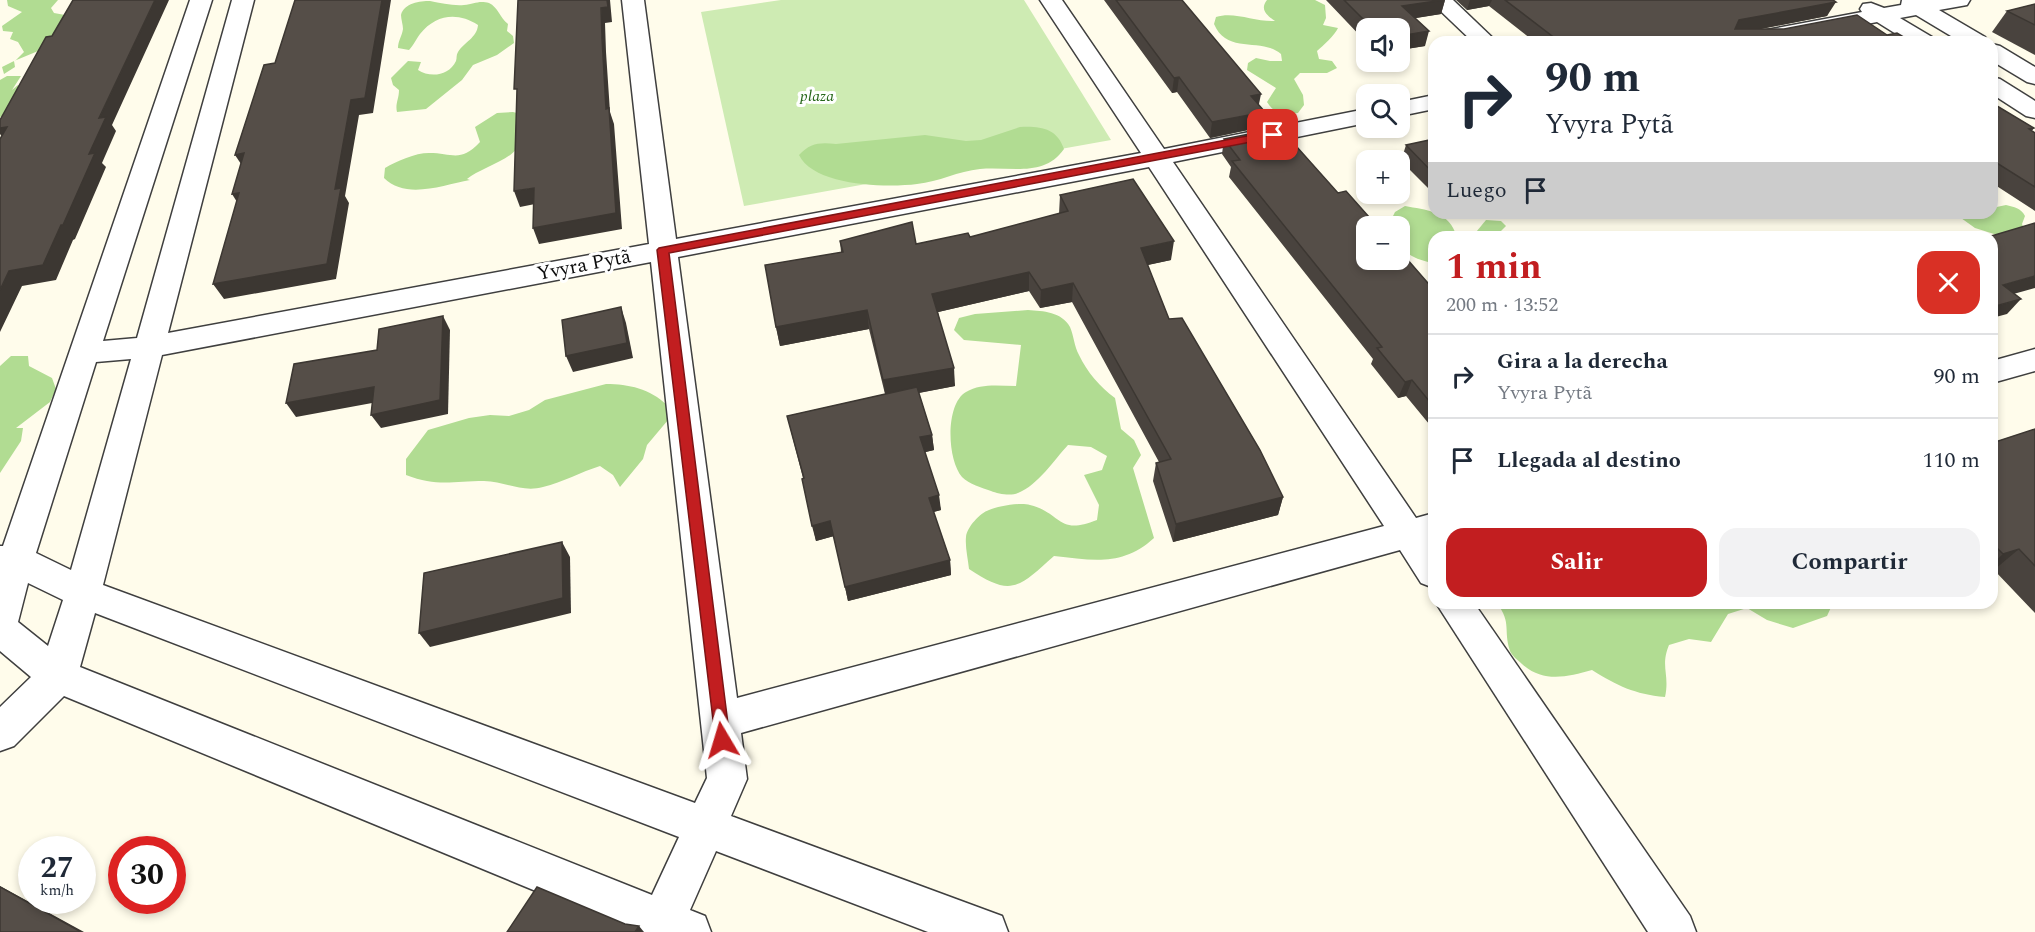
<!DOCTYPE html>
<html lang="es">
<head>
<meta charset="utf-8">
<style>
	:root { --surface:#fff; --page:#f2f2f3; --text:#1f2937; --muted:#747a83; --line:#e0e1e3; --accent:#c21e20 }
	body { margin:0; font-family:Spectral,serif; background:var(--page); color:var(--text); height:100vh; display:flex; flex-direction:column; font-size:22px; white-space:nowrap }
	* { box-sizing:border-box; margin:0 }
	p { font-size:20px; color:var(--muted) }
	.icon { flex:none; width:33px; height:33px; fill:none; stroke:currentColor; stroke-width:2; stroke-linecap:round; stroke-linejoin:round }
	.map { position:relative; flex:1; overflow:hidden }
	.sheet { position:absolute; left:1428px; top:231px; width:570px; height:378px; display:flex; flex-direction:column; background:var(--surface); border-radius:18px; box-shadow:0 3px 9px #0003 }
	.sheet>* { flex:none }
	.guide { position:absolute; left:1428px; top:36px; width:570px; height:183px; border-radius:18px; box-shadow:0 3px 9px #0003; background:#fff; color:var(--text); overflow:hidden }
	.fabs { position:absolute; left:1356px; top:18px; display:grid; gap:12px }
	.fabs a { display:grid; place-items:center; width:54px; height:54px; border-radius:12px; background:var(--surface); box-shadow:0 3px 9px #0003; font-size:30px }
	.speed { position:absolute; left:18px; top:836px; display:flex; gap:12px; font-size:30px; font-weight:700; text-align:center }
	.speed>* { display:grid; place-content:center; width:78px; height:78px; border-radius:50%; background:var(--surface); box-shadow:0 3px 9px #0003; line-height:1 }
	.speed small { font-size:15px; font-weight:400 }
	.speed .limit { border:9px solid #d22; background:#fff; color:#111 }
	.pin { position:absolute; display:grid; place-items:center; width:51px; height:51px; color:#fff; margin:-26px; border-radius:12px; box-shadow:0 3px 9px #0006 }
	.me { position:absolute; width:66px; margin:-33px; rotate:353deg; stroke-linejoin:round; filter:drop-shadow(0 0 4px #0008) }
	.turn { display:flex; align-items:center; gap:21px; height:126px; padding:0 18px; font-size:27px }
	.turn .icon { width:78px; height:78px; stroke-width:2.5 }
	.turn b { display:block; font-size:42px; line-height:51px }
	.then { display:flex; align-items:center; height:57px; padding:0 18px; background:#0003; gap:12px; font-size:22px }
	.round { display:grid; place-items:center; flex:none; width:63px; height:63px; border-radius:18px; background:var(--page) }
	.overview { display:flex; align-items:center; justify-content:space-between; height:102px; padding:0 18px }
	h1 { font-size:36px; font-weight:700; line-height:45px; color:var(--accent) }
	.action { display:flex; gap:12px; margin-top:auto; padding:12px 18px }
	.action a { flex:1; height:69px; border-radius:18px; background:var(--accent); color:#fff; font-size:24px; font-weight:700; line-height:69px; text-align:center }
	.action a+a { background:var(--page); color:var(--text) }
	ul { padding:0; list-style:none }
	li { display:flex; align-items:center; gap:18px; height:84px; padding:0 18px; border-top:2px solid var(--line) }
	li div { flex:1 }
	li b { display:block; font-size:22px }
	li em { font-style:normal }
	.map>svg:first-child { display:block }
	.green { fill:#ceebb3 }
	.forest { fill:#b1dc92 }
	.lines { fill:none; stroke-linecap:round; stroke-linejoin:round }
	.street-casing { stroke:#3f3f3f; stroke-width:3 }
	.street { fill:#fff; fill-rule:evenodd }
	.wall { fill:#49433e }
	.shaded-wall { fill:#3c3732 }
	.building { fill:#554e48; stroke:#3c3732; stroke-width:1.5 }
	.route { fill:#c21e20; stroke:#7e1415; stroke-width:1.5 }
	.labels { text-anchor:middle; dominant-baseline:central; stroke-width:6; stroke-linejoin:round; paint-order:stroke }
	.far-park-label { font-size:16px; font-style:italic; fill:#27671a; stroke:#fff }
	.street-label { font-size:20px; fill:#0c0c0c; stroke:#fff }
</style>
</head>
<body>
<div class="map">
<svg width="2035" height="932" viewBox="0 0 2035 932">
	<rect width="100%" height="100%" fill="#fffceb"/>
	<path class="green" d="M781,0h243l87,140 -367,66 -43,-194z"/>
	<g class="forest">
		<path d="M7,0h51l-7,8 3,5 11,2 -10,29 -41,17 1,6 -11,7 -2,-7 14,-7 8,-8 -6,-10 -8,-3 3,-7 -10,-1 -1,-5 20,-14 -14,-6z"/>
		<path d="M1267,0h48l10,5 1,13 -3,7 15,3c-3,7 -15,18 -21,23l2,8 13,2 5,7 -10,5h-27l-6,6 9,16 1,10 -6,8c-13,2 -23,2 -31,-11l9,-14 -29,-18 1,-7 8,-5 14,3h12l-1,-7c-19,-17 -54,1 -67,-30l2,-7c18,-6 39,5 59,4 -7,-5 -16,-11 -8,-21z"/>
		<path d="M430,1c11,2 23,5 34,4 10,-1 15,-5 25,-2 9,4 11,15 19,21l-1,7 6,5 1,7 -17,12 -24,10 -11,15 -36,29 -29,3c-2,-8 2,-13 2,-22l-6,-5 -2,-7 17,-17 13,1 -3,8c12,8 31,6 38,-9 1,-3 0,-6 2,-9 6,-10 19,-14 20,-27 -20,-13 -42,-11 -58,9 -4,5 -6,11 -11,16l-11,-2c0,-7 4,-12 5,-19 0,-4 -2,-10 -2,-14 3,-12 19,-14 29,-14z"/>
		<path d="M7,76h14l-9,14 6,-5 3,6 -9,22 -12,4v-37z"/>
		<path d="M513,112l12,3c-2,10 -4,24 -8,33 -7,12 -38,21 -50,31l3,1c-27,5 -64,20 -86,-2l1,-10c12,-7 30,-15 44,-15 24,0 31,10 51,-11l-5,-15 22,-14z"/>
		<path d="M1020,127c20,-1 37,1 44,22 -20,29 -54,17 -84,20 -22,2 -41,13 -63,15 -31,4 -103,2 -118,-29 11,-12 21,-13 37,-11l89,-9 41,6 15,-1z"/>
		<path d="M2006,205c8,2 15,3 19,11l-3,8 2,5 -14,10 -35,-11 -14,-10 -1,-5h32v-5z"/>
		<path d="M1405,206c21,4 42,5 50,26l9,5h-30v26c-13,-2 -24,-6 -34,-16v-21h-12l7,-14z"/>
		<path d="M1486,220l15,1 5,5 -11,11h-23z"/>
		<path d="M1028,310c15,1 34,2 42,17 4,9 4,19 9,28 8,17 21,32 36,43l6,31 13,11 7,15 -8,13 21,70c-32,29 -61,22 -100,18 -35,31 -42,42 -85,13 -1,-10 -4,-22 -3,-32 1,-10 14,-24 23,-27 9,-4 32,-8 41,-5 32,8 27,31 67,15l2,-15 -15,-30 18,-5 5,-14 -16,-9 -23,-2c-14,15 -30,40 -50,48 -7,3 -20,1 -27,-2 -9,-3 -22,-7 -29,-14 -15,-17 -17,-73 4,-85 15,-9 33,-6 50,-6l5,-41 -57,-5 -10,-10 5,-12 16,-4z"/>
		<path d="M11,356h17l1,10 23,12 4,11 -6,13 -34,26h7l-2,13 -21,32v-107z"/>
		<path d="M606,384c23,0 44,5 61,21l1,15 -21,25 -4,14 -23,28 -7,-12 -13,-9c-19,6 -37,16 -57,21 -21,6 -39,-6 -59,-6 -31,0 -47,6 -78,-6v-16l22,-29 41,-12 21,-3 19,1 20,-6 16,-10z"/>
		<path d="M1497,603h336l-6,13 -34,12 -26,-8 -20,-12 -19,6 -17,28 -22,-3 -20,6c-9,22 1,29 -4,52 -31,-3 -47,-11 -73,-27 -25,7 -49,13 -70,-6 -4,-4 -10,-8 -12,-13 -7,-22 2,-27 -13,-48z"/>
	</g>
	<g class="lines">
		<g class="street-casing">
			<g id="street">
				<path d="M190,0h22l-109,341 34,-3 95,-338h22l-86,333 481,-89 -27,-244h22l32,239 465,-86 -101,-153h22l102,149 202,-40v14l-193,39 243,356 18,-5v28h-2l2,47 -13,-5 -21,-33 -659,183 6,46 -16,37 271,100 6,16h-80l-212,-81 -26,59 15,6 6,16h-76l-571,-236 -50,50 -14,5v-44l31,-30 -31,-26v-105h3zM1149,167l235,359 -647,172 -59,-441zM651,262l56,516 -12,25 -592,-218 59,-230zM131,359l-60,211 -35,-17 60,-191zM28,583l35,17 -15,46 -30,-24zM95,613l584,224 -27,58 -572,-228z"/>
				<path d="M1429,0h24l44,42h-24z"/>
				<path d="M1902,0h68l-3,5 -28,5 46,27 3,5h-27l-45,-27 -16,3 32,19 3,5h-26l-32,-20 -102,20h-46l3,-5 8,-2 122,-23 -2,-3 3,-5 8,-1 13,5 17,-3z"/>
				<path d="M1992,44l8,2 35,21v17l-8,-2 -35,-21z"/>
				<path d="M1992,77l8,2 35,22v17l-9,-2 -34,-22z"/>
				<path d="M1434,95v14l-34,7v-14z"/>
				<path d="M2035,349v22l-43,12v-22z"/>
				<path d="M1436,603h38l216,313 6,16h-48z"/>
			</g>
		</g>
		<use href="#street" class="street"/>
	</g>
	<g class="wall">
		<path d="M1104,0h78l77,105 3,22 -52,11 -33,-46 -5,1z"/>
		<path d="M1326,0h119l-4,14 -26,4 10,28 -25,4v-22h-34v14z"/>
		<path d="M1456,0h377l-6,16 -67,13 127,6 25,7h-377l-46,-36 -22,4z"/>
		<path d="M2035,4v51l-43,-23 15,-21z"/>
		<path d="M1992,103l42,25 -2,3 3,2v78l-43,-28z"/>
		<path d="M1224,139l114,54 96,97v140l-28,-34 -8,2 -27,-34 2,-5 -144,-182 2,-10 -9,-13z"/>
		<path d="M1434,139v52h-3l-30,-30 5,-16z"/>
		<path d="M1060,195l111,65 -24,5 22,54 114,178 -5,18 -105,27 -20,-61 3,-18 3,-1 -87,-160 -32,6 -11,-17 -91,21 17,74 -36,7 13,42 2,15 -9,2 16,58 -8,2 17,48 1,15 -103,26 -14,-65 -18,5 -13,-63 -16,-62 98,-22 -16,-65 -89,17 -4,-19 65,-75 -1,-11 76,3 54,-7 89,-23z"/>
		<path d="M2035,429v184l-41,-43 -2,1v-128z"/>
	</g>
	<g class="shaded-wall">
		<path d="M155,0h14l-57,125 4,6 -14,32 4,4 -31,72 -2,1 -17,40 -34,6 -22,46v-42l9,-19 80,-117 10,-36z"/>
		<path d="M382,0h9l-18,113 -14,2 -14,81 4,7 -13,76 -112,20 -11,-15 138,-184z"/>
		<path d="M607,0h3l2,22 -7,1 1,29 4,60 4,12 8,105 -83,15 -6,-16 73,-119 -4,-71 -1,-30z"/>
		<path d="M1445,0l-4,14 -43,7 4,-15z"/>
		<path d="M1470,0h22l-3,6 -22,4z"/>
		<path d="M1836,2l-9,14 -96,19 8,-15z"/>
		<path d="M1429,31l-4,15 -25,4v-14z"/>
		<path d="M1179,77l-2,15 -5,1 2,-15z"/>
		<path d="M1997,91l-5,7v-5z"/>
		<path d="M1261,94l-3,15 -7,-13z"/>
		<path d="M1265,112l-3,15 -52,11 2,-16z"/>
		<path d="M7,127v16l-7,-9v-6z"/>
		<path d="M244,153l1,17 -10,-15z"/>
		<path d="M1434,181v10h-3z"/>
		<path d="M534,188l6,15 -20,4 -6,-16z"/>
		<path d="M239,193l3,17 -10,-16z"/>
		<path d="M1174,241l-3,19 -32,7 2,-19z"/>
		<path d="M1029,272v19l-95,22 -2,-19z"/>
		<path d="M2035,276v12l-43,12 11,-15z"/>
		<path d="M1073,283l-1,19 -32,6 1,-18z"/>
		<path d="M2021,299l-14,15 -15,4v-11z"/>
		<path d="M621,307l5,16 7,35 -60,14 -7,-16z"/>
		<path d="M867,310l2,19 -89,17 -4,-19z"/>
		<path d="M443,316l7,14 -2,84 -67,14 -10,-13z"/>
		<path d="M954,368l1,18 -69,13 -3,-19z"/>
		<path d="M1412,380l-6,16 -8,2 7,-16z"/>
		<path d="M374,387l9,14 -87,16 -10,-14z"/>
		<path d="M932,435l2,15 -12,3 -2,-16z"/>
		<path d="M939,495l2,15 -11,3 -1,-15z"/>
		<path d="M1283,497l-5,18 -105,27 3,-18z"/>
		<path d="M830,521l4,15 -18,5 -4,-15z"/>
		<path d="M562,542l8,15 1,56 -141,34 -11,-14z"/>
		<path d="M2019,549l-25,21 -2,1v-7l11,-10z"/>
		<path d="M950,560l1,15 -103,26 -3,-14z"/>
		<path d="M0,886l84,46h-3l-81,-45z"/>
		<path d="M639,926l5,6h-9z"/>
	</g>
	<g class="building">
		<path d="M73,0h82l-56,118 7,-1 -17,37 6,-1 -32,72h-2l-18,40 -34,6 -9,19v-151l7,-12 -7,1v-8l46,-83 6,-1z"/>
		<path d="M295,0h87l-17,98 -14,2 -16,89 6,-1 -14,76 -114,20 26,-91 -7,1 12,-41 -9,2 29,-90 11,-2z"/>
		<path d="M518,0h89l1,7 -7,1 1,30 4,71 3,-1 7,105 -83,15 1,-40 -20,3 3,-102h-3z"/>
		<path d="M1116,0h66l79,94 -10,2 14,16 -53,10 -33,-45 -5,1z"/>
		<path d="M1344,0h99l-41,6 27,25 -29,5v-8h-28z"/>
		<path d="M1505,0h328l3,2 -97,18 -4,9h49l73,-14 30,20 10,-2 15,9h-352z"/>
		<path d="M2035,4v21l-28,-14z"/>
		<path d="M1992,103l42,25 -5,1 6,4v54l-43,-27z"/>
		<path d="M1280,128l58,65 8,-2 31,35h-11v34h34v-9l34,39v117l-22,-27 -7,2 -28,-34 5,-1 -150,-186 8,-1 -16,-21z"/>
		<path d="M1434,139v35l-28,-29z"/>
		<path d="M1133,179l41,62 -33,7 28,71 13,-1 78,132 23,47 -107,27 -20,-61 15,-4 -98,-176 -32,7 -12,-18 -97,22 22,74 -71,12 -16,-70 -91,17 -11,-62 78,-13 -3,-11 72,-19 4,22 52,-11 2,4 98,-26 -8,-16z"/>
		<path d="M2035,223v53l-32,9 18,14 -29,8v-70h-4z"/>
		<path d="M621,307l6,36 -61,13 -4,-36z"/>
		<path d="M443,316l-3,84 -69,15 3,-28 -88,16 8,-39 83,-14 2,-21z"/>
		<path d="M917,387l15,48 -12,2 19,58 -10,3 21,62 -105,27 -15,-66 -18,5 -10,-47 2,-1 -17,-62z"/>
		<path d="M2035,429v137l-16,-17 -16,5 -11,-11v-100z"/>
		<path d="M562,542l1,56 -144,35 5,-60z"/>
		<path d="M0,887l81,45h-81z"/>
		<path d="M537,887l88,37 14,2 -4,6h-128z"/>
	</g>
	<path class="route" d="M1273,131l5,4 -1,2 -608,116 61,487 -3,5 -5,3 -6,-3 -59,-495 2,-2z"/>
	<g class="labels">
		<g class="far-park-label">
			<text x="817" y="96">plaza</text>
		</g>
		<g class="street-label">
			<text transform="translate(584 265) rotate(-11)">Yvyra Pytã</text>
		</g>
	</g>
</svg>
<div class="fabs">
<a><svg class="icon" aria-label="sound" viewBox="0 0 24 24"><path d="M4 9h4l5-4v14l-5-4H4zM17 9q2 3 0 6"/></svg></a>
<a><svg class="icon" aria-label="search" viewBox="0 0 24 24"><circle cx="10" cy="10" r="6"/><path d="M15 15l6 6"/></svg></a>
<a>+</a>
<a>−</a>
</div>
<div class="speed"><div>27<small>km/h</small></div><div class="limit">30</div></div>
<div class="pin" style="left:1273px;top:135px;background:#d93025"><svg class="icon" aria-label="arrive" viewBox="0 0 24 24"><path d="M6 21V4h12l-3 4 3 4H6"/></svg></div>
<svg class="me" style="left:722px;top:740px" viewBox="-20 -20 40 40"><path d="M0-17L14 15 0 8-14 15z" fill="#c21e20" stroke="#fff" stroke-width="4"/></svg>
<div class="guide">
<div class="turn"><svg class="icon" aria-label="right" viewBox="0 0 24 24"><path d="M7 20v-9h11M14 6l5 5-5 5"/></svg><div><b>90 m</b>Yvyra Pytã</div></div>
<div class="then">Luego<svg class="icon" aria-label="arrive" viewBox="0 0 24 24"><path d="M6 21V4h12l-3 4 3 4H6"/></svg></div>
</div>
<section class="sheet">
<div class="overview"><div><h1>1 min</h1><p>200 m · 13:52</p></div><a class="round" style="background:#d93025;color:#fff"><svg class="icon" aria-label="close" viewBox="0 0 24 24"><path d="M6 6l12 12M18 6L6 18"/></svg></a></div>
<ul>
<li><svg class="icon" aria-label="right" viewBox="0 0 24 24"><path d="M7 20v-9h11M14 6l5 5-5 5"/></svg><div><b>Gira a la derecha</b><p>Yvyra Pytã</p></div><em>90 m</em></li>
<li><svg class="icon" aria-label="arrive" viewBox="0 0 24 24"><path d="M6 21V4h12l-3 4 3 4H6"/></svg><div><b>Llegada al destino</b></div><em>110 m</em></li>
</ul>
<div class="action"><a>Salir</a><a>Compartir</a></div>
</section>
</div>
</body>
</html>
